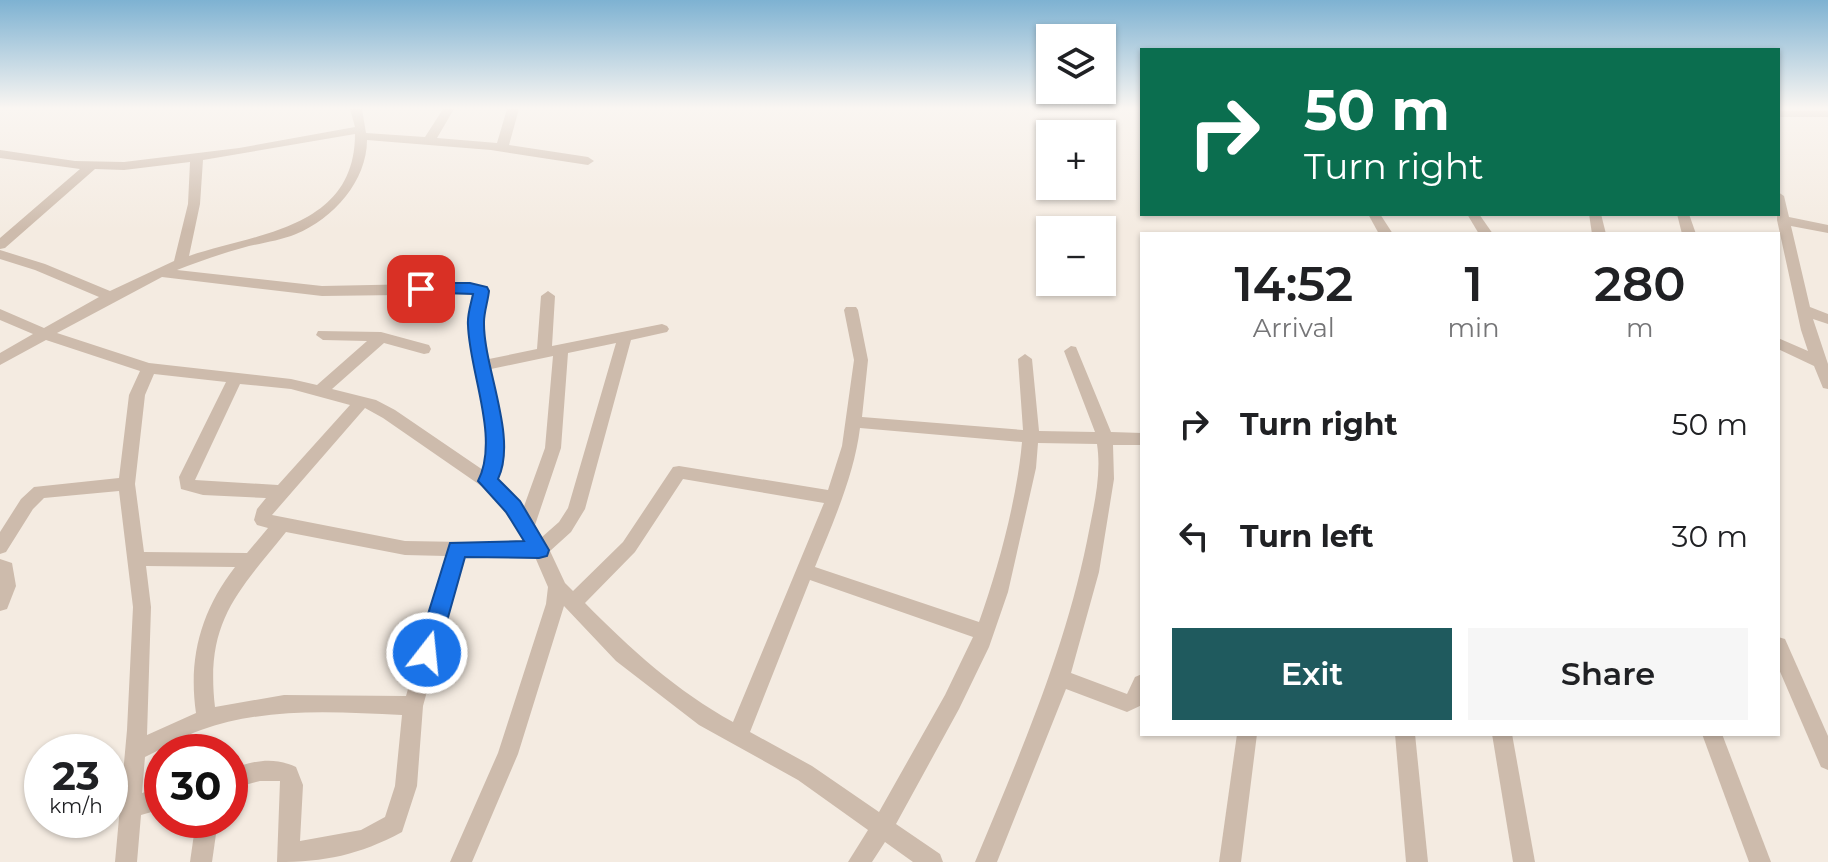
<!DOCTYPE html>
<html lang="en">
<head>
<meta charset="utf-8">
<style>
	:root { --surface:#fff; --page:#f6f6f6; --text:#202124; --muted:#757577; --accent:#1f5a5e }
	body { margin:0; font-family:Montserrat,sans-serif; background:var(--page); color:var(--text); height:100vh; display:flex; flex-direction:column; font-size:30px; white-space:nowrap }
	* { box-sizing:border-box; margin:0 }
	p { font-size:26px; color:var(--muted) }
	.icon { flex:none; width:44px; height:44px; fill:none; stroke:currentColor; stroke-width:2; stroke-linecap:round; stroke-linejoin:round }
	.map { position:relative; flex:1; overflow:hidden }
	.drawer { position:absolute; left:1140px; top:232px; width:640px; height:504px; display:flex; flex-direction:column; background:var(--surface); border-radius:0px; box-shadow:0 2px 6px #0004 }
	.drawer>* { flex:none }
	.top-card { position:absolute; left:1140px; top:48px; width:640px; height:168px; border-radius:0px; box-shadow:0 2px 6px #0004; background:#0b6e4f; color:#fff; overflow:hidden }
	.controls { position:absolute; left:1036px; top:24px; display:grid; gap:16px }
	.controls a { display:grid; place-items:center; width:80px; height:80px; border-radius:0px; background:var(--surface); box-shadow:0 2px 6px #0004; font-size:40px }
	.speed { position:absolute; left:24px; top:734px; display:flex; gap:16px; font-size:40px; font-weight:700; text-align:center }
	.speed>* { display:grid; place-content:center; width:104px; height:104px; border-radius:50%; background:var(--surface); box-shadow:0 2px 6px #0004; line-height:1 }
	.speed small { font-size:20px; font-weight:400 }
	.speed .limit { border:12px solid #d22; background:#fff; color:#111 }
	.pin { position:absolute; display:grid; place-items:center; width:68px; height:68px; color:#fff; margin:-34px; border-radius:16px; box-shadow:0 4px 12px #0006 }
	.me { position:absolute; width:88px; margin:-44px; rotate:16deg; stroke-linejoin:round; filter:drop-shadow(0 0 6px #0008) }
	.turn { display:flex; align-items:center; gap:28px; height:168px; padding:0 32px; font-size:36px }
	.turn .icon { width:104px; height:104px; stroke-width:2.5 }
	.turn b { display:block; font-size:56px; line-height:68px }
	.eta { display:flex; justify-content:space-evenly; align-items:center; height:136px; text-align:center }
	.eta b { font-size:48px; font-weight:600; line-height:56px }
	.cta { display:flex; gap:16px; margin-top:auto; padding:16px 32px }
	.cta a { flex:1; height:92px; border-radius:0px; background:var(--accent); color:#fff; font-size:32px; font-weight:600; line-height:92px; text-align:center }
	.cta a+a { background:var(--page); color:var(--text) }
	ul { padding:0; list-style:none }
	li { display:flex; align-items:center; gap:24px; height:112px; padding:0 32px }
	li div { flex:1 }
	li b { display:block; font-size:30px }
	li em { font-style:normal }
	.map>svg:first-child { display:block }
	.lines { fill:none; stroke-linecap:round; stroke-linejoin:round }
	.minor { fill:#cdbbac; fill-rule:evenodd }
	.route { fill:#1a73e8; stroke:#114b97; stroke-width:2 }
</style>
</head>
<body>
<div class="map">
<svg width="1828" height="862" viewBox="0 0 1828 862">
	<rect width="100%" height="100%" fill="#f4ebe1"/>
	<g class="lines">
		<g class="minor">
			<path d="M350,109h12l4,24 59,4 18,-28h11l-17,29 60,5 10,-34h12l-10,36 79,12 6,4 -6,4 -97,-15 -124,-10c0,41 -34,79 -71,94 -17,7 -36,9 -54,14 -22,6 -44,14 -65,22l145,16 148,-3 16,5 2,7 -5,26 6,38 48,-10 4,-53 7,-5 7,5 -3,50 110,-22 5,2 2,3 -2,3 -36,8 -46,169 -14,23 -21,19 15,32 8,8 50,-49 50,-75 6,-1 149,24 14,-44 12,-86 -10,-50 2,-3h10l2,3 10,50 -6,57 161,13 -5,-71 7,-5 7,5 7,72 56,1 -31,-81 7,-5 5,1 35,85 31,1v12h-29l1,34 -15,93 -28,101 56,21 8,-17 7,-3v31l-15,7 -61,-23 -69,173h-22c44,-106 89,-208 112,-321 6,-32 15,-65 10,-97l-59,-1 -2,25 -28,124 -19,55 -30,62 -63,115 44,30 3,8h-30l-28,-20 -13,20h-24l20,-32 -70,-50 -99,-55 -83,-64 -52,-55 -46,148 -46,108h-22l48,-109 48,-149 2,-17 -13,-30 -71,-1 -41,150 -6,80 -15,46c-43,23 -77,30 -125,30l3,-81h-20l-30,8v-20c24,-8 42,-13 66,-2l7,18 -3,56 61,-11 24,-13 10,-31 7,-71c-67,-3 -137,-8 -201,15 -20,7 -37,18 -56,27l-3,36 20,-6v22l-21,6 -4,47h-22l12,-132 6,-123 -14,-116 -75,7 -11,11 -27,43 -6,2v-22l21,-33 13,-12 85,-9 10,-83 11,-24 -94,-31 -46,25v-12l33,-19 -33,-14v-11l44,19 55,-31 -64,-27 -35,-11v-9l45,14 65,27 64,-30 14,-57 2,-42 -66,8 -29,-1 -90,79 -5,1v-11l80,-69 -80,-11v-8l75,11 49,1 115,-14 116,-21zM355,134c0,95 -98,99 -166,122l11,-52 3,-44zM162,277l160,19 152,-2c-2,10 -5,20 -5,31 3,46 28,98 14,145l-88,-60 -19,-10 -44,-11 52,-46 40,11 5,-1 2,-4 -2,-4 -48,-13 -63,-1 -2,4 7,5 44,1 -50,44 -26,-6 -142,-16 -92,-30zM616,343l-48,165 -9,14 -17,15 -7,-12 26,-77 7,-95zM553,356l-8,92 -22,61 -26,-30 6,-34 -12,-76zM154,374l72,8 -47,95 2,12 22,6 63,3 -9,11 -3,11 3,5 11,3 -21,25 -103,-1 -9,-68 10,-89zM240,384l51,5 59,16 -72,80 -83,-5zM365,408l18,10 107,74 37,51 -122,-2 -133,-26zM860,428l162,14c-5,57 -24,127 -43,180l-164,-55c18,-45 39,-91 45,-139zM683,479l141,24 -91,219c-55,-30 -104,-74 -148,-119l50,-51zM286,532l119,23 41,1 -40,140 -122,-1 -69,12c-10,-85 22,-114 71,-175zM146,566l89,1c-34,44 -47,91 -39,146l-49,22 4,-128zM810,580l163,57 -28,58 -66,117 -67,-46 -62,-34z"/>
			<rect x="1778" y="111" width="50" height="6"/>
			<path d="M1778,192l6,4 5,21 39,8v8l-37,-7 19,81 18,7v10l-15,-5 15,45v25l-5,-1 -9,-22 -36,-17v-11l30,13 -7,-21 -24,-110z"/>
			<path d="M1368,214h12l13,20h-14z"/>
			<path d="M1467,214h12l14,20h-14z"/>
			<path d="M1589,214h12l5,20h-14z"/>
			<path d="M1677,214h12l7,20h-14z"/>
			<path d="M0,559l12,4 4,23 -9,23 -7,2z"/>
			<path d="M1778,637l7,2 43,97v34l-7,-3 -43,-100z"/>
			<path d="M1237,734h20l-16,128h-22z"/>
			<path d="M1395,734h20l13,128h-22z"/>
			<path d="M1492,734h20l23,128h-22z"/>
			<path d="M1702,734h20l49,128h-22z"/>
			<path d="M196,820h22l-6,42h-22z"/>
		</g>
	</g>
	<linearGradient id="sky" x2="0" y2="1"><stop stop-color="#7eb2d2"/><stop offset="0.47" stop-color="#faf6f2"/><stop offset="1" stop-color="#faf6f2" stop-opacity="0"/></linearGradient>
	<rect width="1828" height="230" fill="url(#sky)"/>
	<path class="route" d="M421,283h49l17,4 2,4c-1,10 -5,21 -5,31 -1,45 34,115 14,157l22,22 29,49 -2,6 -8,2 -74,-1 -27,96 -3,7 -8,3 -8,-3 -3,-7 34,-110 74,-2 -18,-29 -28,-31c22,-43 -9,-110 -10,-156 -1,-10 3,-21 5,-31l-58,-2 -2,-3z"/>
</svg>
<div class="controls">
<a><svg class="icon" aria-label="layers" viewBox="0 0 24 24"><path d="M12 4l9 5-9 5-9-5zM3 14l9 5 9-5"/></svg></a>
<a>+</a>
<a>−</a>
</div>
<div class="speed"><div>23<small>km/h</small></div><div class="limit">30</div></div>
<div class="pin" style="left:421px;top:289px;background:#d93025"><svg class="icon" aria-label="arrive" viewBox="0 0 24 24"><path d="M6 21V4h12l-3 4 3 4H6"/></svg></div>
<svg class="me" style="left:427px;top:653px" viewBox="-20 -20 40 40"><circle r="17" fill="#1a73e8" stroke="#fff" stroke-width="3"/><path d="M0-11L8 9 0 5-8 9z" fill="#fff"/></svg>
<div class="top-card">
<div class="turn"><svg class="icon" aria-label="right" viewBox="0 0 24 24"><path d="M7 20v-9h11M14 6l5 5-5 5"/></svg><div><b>50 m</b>Turn right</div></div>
</div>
<section class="drawer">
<div class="eta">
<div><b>14:52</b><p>Arrival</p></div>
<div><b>1</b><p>min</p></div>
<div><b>280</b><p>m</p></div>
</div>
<ul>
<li><svg class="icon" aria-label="right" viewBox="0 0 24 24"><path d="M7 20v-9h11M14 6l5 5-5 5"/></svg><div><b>Turn right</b></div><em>50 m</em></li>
<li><svg class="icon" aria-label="left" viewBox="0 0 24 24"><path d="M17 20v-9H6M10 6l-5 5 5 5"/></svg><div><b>Turn left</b></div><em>30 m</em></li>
</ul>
<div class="cta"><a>Exit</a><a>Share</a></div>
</section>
</div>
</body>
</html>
